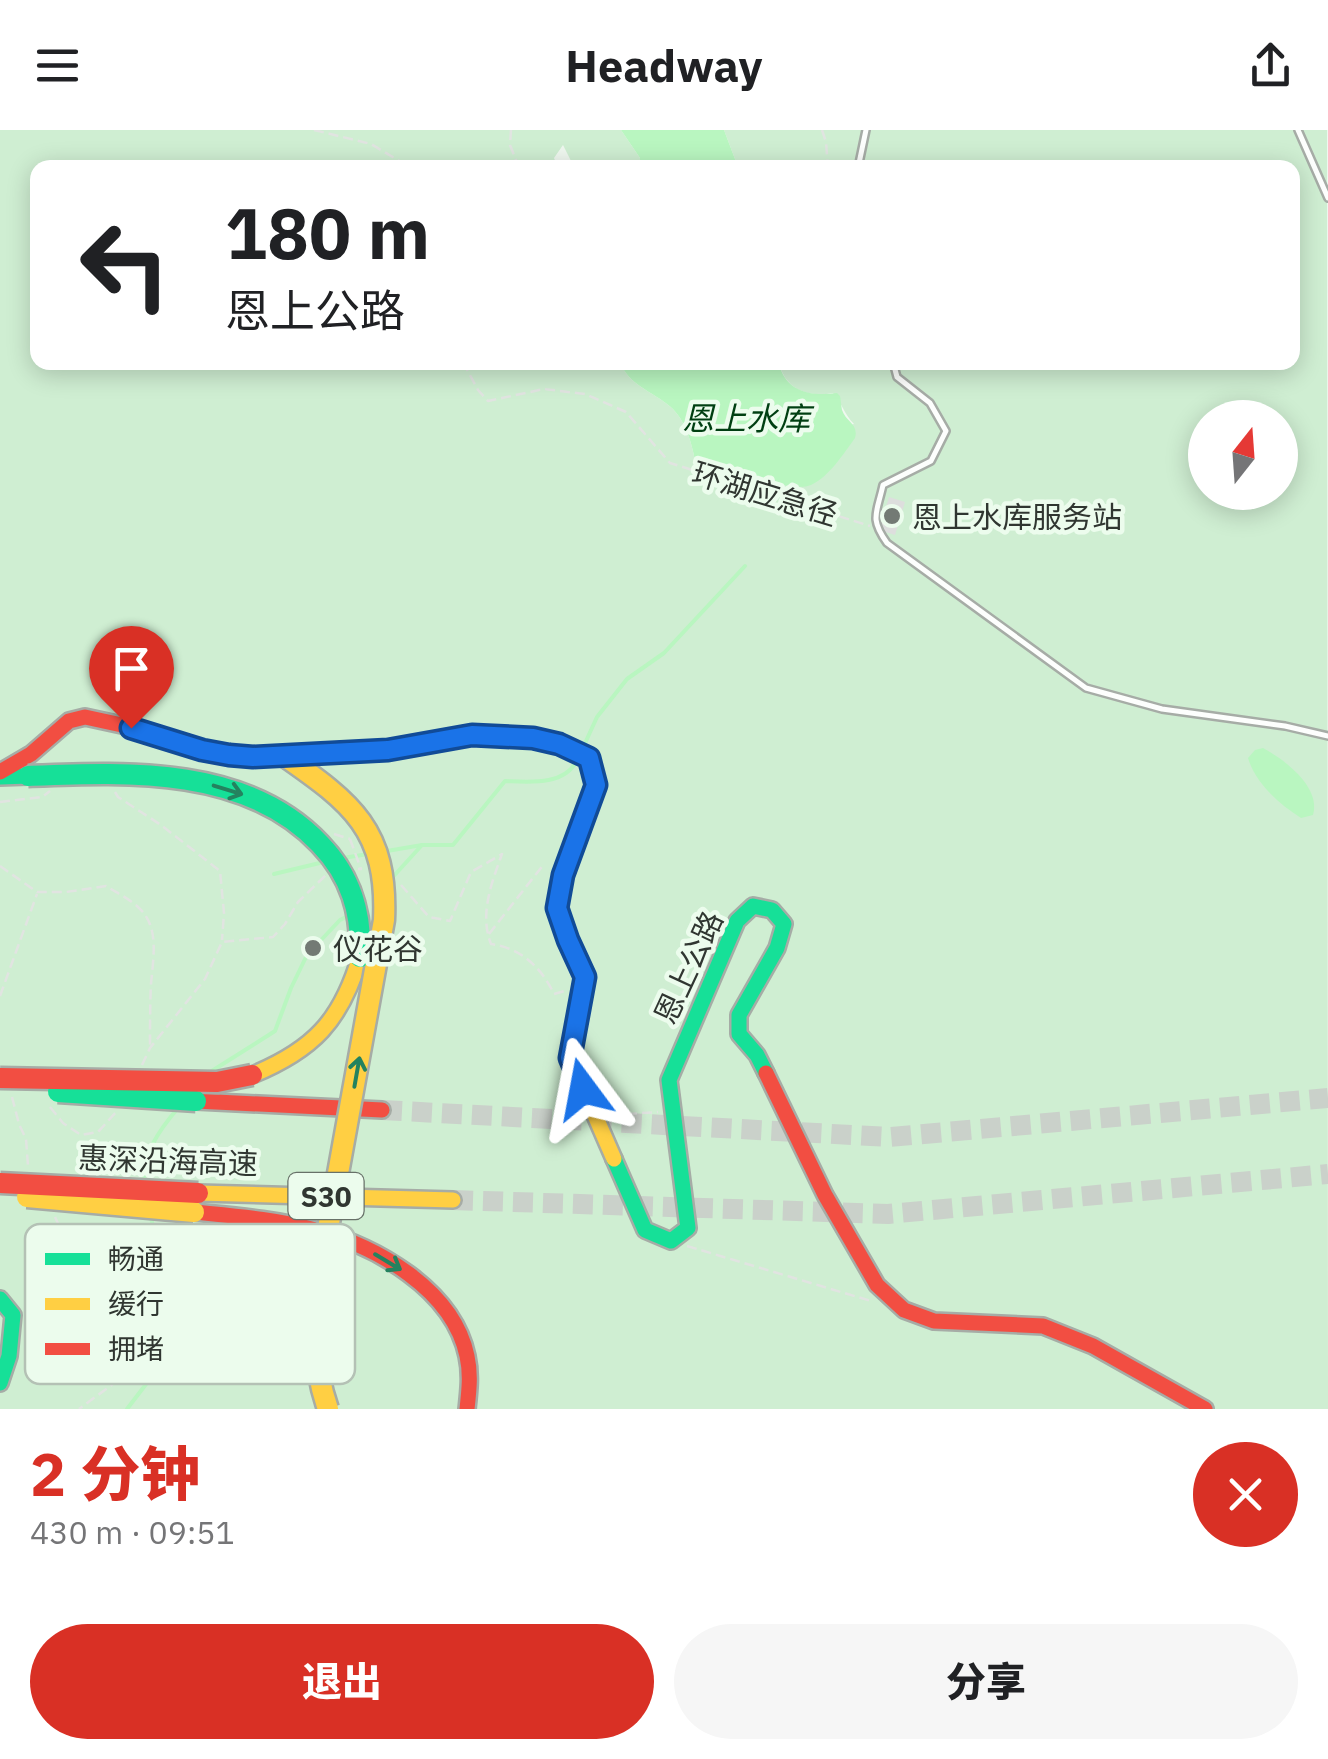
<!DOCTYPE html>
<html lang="zh">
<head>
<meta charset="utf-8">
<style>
	:root { --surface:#fff; --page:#f6f6f6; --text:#202124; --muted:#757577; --accent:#d93025 }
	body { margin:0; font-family:"IBM Plex Sans","Noto Sans SC",sans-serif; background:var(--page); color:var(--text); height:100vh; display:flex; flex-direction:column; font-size:38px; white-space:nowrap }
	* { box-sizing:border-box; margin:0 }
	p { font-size:32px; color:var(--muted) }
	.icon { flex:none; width:55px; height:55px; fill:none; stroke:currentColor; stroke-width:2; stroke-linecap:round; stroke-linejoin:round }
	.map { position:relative; height:1279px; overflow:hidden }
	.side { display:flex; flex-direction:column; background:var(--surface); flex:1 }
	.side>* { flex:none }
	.guide { position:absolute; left:30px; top:30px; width:1270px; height:210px; border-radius:20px; box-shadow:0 5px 25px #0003; background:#fff; color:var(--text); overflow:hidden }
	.needle { width:65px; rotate:17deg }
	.tools { position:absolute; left:1188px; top:270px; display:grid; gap:20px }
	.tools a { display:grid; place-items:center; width:110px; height:110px; border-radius:50%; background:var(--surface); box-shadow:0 5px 25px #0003; font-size:50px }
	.pin { position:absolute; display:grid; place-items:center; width:85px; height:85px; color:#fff; margin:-102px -42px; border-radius:50% 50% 50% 0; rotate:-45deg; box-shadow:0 0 10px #0007 }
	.pin .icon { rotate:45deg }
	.me { position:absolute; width:110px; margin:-55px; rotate:347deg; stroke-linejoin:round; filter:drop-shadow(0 0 8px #0008) }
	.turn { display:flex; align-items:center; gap:35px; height:210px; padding:0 30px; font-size:45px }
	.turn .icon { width:130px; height:130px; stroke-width:2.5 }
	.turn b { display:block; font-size:70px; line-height:85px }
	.round { display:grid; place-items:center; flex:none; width:105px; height:105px; border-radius:52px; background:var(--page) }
	.summary { display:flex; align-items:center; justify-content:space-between; height:170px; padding:0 30px }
	h1 { font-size:60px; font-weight:800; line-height:75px; color:var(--accent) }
	.primary-button { display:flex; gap:20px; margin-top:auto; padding:20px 30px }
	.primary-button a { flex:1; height:115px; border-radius:60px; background:var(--accent); color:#fff; font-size:40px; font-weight:800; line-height:115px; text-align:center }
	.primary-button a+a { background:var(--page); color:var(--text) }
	header { display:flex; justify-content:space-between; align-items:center; height:130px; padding:0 30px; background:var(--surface); font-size:45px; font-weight:800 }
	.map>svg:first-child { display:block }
	.green { fill:#cfeed2; fill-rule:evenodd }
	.water { fill:#b9f6c0 }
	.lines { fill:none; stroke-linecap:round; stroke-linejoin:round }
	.stream { stroke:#b9f6c0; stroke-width:4 }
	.building { fill:#dddedd }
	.highway-tunnel { stroke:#cad1ca; stroke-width:20; stroke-dasharray:20 10; stroke-linecap:butt }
	.lane-casing { stroke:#a6aca6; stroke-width:10 }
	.fast-casing { stroke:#a6aca6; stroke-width:20 }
	.slow-casing { stroke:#a6aca6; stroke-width:20 }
	.jam-casing { stroke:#a6aca6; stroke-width:20 }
	.path { stroke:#e1e4e1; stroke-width:2.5; stroke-dasharray:10 5; stroke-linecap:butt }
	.lane { stroke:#fdfefd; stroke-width:5 }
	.fast { stroke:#16e098; stroke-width:15 }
	.slow { stroke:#ffcf43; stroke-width:15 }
	.jam { stroke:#f24e42; stroke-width:15 }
	.fast-bridge-casing { stroke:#a6aca6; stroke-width:25; stroke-linecap:butt }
	.slow-bridge-casing { stroke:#a6aca6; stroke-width:25; stroke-linecap:butt }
	.jam-bridge-casing { stroke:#a6aca6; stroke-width:25; stroke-linecap:butt }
	.fast-bridge { stroke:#16e098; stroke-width:20 }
	.slow-bridge { stroke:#ffcf43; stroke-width:20 }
	.jam-bridge { stroke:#f24e42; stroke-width:20 }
	.oneway { stroke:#24825f }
	.route-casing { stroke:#114b97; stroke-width:25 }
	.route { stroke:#1a73e8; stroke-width:18 }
	.poi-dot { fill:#737a74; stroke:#ecfced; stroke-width:4 }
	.labels { text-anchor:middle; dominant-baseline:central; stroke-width:9; stroke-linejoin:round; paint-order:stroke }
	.shield { fill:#ecfced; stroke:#687169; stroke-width:2.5 }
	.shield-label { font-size:28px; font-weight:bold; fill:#303631 }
	.street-label { font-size:30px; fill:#303631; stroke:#ecfced }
	.poi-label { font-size:30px; fill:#303631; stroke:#ecfced; text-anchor:start }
	.water-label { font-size:32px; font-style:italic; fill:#003f12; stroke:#ecfced }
	.key { fill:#ecfced; stroke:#b4c1b5; stroke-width:2.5 }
	.key-label { font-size:28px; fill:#303631 }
</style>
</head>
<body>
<header><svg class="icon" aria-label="menu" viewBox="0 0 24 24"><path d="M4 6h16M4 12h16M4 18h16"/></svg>Headway<svg class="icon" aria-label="share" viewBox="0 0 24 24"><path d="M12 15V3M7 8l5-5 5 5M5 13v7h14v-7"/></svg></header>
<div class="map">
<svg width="1328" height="1279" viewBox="0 0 1328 1279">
	<rect width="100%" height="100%" fill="#f0f8f0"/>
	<path class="green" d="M0,0h621l19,28v9h-66l-11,-22 -9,13 4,10h-520v194l582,1c10,22 29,27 47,41 17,12 24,36 28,56l159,-36c-10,-10 -12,-21 -21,-31 -25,5 -48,-4 -54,-30l513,-1v-194l-554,-1 -14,-37h603l1,1279h-1328zM1205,288h75v74h-75z"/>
	<g class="water">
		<path d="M621,0h103l14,37h-98v-9z"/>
		<path d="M620,233h159c6,28 31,34 58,30l3,3c1,5 1,9 2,14 4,12 17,14 13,28 -11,15 -26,39 -44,47 -21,9 -91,-18 -116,-25 -4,-20 -11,-44 -28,-56 -18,-14 -37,-19 -47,-41z"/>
		<path d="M1263,618c22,12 58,39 50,67l-12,3c-22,-14 -45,-34 -53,-60l7,-8z"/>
	</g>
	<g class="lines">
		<g class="stream">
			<path d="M581,622l16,-35 30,-38 37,-26 81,-87"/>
			<path d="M387,721l35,-6"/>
			<path d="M343,728l25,-4"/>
			<path d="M274,744l54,-13"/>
			<path d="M391,749l31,-34h31l52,-64c24,1 60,5 72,-21"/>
			<path d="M207,944l68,-43 16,-43 16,-33 33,-35 12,-6"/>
			<path d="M145,1053c-5,-27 16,-55 33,-75"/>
			<path d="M127,1279l23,-30 41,-73 -32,-50 -8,-39"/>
		</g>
	</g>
	<path class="building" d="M889,367l16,5 -10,33 -16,-5z"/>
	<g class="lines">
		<g class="highway-tunnel">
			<path d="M382,980l508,27 438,-39"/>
			<path d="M453,1070l435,14 440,-40"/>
		</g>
		<g class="lane-casing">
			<g id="lane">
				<path d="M1298,0l30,68"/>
				<path d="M858,38l8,-38"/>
				<path d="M893,232l4,15 33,26 16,28 -15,30 -48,24c-6,28 -14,33 4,58l199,145 76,21 123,17 43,10"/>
			</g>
		</g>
		<g class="fast-casing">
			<g id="fast">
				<path d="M0,647l28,-1"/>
				<path d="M614,1029l31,71 26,11 17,-13 -19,-148 68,-159 16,-15 19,4 12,14 -7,24 -38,67v19l18,21 9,18"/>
				<path d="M0,1169l13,16 -4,41 -9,27"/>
			</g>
		</g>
		<g class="slow-casing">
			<g id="slow">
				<path d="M594,647l2,8 -33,90 -6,33 11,32 17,37 -15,81 44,101"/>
				<path d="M252,945c61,-25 89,-54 108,-118"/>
				<path d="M198,1063l255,7"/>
			</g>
		</g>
		<g class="jam-casing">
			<g id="jam">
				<path d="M0,642l31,-18 38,-33 16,-4 46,10 71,23 51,7 135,-7 84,-15 61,3 26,6 30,14 5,19"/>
				<path d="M766,943l59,122 52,90 27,25 30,11 109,5 50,20 112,63"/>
				<path d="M196,971l186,9"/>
				<path d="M194,1082c40,4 82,7 121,18 61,16 138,59 152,126 4,18 2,35 0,53"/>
			</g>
		</g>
		<g class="path">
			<path d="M314,0l57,14 40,24"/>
			<path d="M511,0l-1,15 9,23"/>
			<path d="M822,0l4,12 2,26"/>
			<path d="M463,232l15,28 10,11 56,-12 41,5 41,18 44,51 200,63"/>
			<path d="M115,662l3,5 43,28 59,46 4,42 -2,27"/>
			<path d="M0,672l42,-5 8,-6"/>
			<path d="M334,704l16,5"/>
			<path d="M350,709l11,30h-3"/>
			<path d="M0,736l37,26h29l40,-6c11,7 24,13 33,22 21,19 14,51 12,76 -1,21 -1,42 -1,63"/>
			<path d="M401,755l28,32 21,4 21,-49 31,-18c-10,28 -23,60 -11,90 30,4 50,23 63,50l14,-4"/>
			<path d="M489,804l55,-70"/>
			<path d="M0,866l37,-102"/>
			<path d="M142,935l8,-17 55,-69 17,-37 51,-5 12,-13 13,-22 28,-27"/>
			<path d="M12,967l7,27 7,15 2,27"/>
			<path d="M50,977l13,16 18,12 17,-3 19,-21"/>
			<path d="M612,985l46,-3"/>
			<path d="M55,1087l7,15 -12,20 29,45 38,31 -1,27 5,17 -4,9 -38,28"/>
			<path d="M687,1116l184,55"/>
		</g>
		<use href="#lane" class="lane"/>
		<use href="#fast" class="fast"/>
		<use href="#slow" class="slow"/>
		<use href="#jam" class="jam"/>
		<g class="fast-bridge-casing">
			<g id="fast-bridge">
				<path d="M28,646c99,-4 219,-10 292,68 31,32 42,69 40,113"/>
				<path d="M58,962l138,9"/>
			</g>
		</g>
		<g class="slow-bridge-casing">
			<g id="slow-bridge">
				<path d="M283,625c69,48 105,75 101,165l-63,347c-7,50 -10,94 7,142"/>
				<path d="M27,1067l167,15"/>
			</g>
		</g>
		<g class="jam-bridge-casing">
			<g id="jam-bridge">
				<path d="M0,948l217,4 35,-7"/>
				<path d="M0,1053l198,10"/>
			</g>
		</g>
		<use href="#fast-bridge" class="fast-bridge"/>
		<use href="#slow-bridge" class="slow-bridge"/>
		<use href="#jam-bridge" class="jam-bridge"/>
	</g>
	<defs><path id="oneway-shaft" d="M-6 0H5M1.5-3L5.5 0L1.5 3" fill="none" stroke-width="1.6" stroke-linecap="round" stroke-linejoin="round" transform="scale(2.5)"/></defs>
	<g class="oneway">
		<use href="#oneway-shaft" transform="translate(228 660) rotate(17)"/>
		<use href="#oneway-shaft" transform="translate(357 942) rotate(-80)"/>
		<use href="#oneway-shaft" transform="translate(388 1132) rotate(31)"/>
	</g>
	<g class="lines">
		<g class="route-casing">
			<path id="route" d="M131,598l71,22 27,5 24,2 135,-7 84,-15 61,3 26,6 30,14 7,27 -33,90 -6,33 11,32 17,37 -15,81 13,31"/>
		</g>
		<use href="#route" class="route"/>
	</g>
	<g class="poi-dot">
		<circle cx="892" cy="386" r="10"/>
		<circle cx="313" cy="818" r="10"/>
	</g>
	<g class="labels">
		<rect class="shield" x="288.5" y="1043" width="75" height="46" rx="8"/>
		<g class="shield-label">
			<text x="326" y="1066">S30</text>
		</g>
		<g class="street-label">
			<text transform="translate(765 363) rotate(17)">环湖应急径</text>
			<text transform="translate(688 837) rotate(-65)">恩上公路</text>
			<text transform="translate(168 1030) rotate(2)">惠深沿海高速</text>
		</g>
		<g class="poi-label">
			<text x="912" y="386">恩上水库服务站</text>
			<text x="333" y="818">仪花谷</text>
		</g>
		<g class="water-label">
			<text x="746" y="288">恩上水库</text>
		</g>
	</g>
	<rect x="25" y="1094" width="330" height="160" rx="15" class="key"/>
	<rect x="45" y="1123" width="45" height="12" fill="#16e098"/>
	<rect x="45" y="1168" width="45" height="12" fill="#ffcf43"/>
	<rect x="45" y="1213" width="45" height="12" fill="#f24e42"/>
	<g class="key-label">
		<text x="108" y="1139">畅通</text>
		<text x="108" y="1184">缓行</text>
		<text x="108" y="1229">拥堵</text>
	</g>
</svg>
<div class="tools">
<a><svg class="needle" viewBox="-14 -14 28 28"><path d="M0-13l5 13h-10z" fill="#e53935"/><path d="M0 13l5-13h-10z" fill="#757577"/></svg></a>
</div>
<div class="pin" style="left:131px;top:598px;background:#d93025"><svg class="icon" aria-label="arrive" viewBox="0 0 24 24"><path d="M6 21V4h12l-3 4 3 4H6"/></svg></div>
<svg class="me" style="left:583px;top:959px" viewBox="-20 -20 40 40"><path d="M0-17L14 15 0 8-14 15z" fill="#1a73e8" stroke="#fff" stroke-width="4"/></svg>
<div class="guide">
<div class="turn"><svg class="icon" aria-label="left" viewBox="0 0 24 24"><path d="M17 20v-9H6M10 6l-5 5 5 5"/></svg><div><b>180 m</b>恩上公路</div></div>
</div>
</div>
<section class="side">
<div class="summary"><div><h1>2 分钟</h1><p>430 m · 09:51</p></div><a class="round" style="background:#d93025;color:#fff"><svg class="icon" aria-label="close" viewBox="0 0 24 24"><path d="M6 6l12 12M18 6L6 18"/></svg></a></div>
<div class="primary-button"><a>退出</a><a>分享</a></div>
</section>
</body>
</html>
